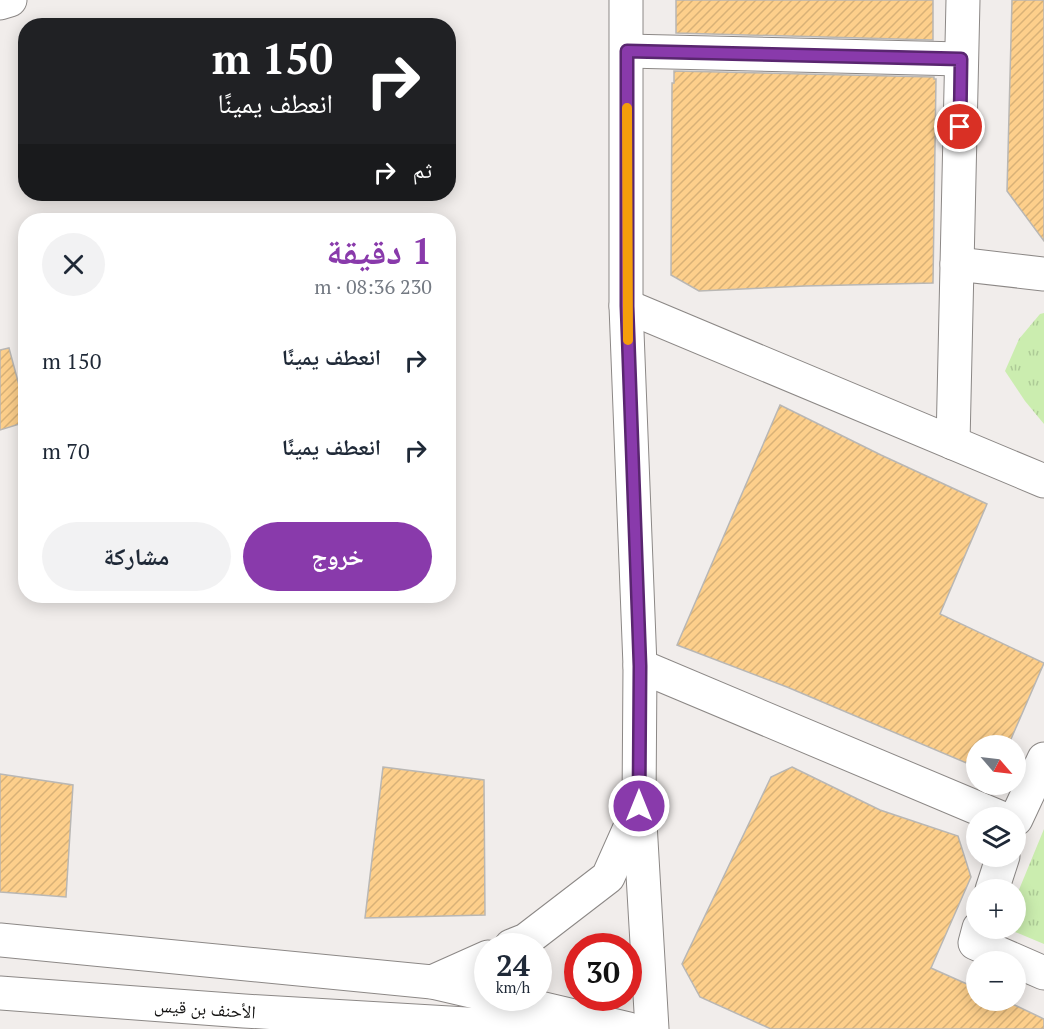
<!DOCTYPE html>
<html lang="ar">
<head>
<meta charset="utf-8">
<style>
	:root { --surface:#fff; --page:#f2f2f3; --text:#1f2937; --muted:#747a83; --accent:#893aab }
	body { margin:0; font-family:"PT Serif","Noto Naskh Arabic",serif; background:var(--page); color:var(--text); direction:rtl; height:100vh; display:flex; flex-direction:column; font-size:22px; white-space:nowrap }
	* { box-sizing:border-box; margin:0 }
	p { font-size:20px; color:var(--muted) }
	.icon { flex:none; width:33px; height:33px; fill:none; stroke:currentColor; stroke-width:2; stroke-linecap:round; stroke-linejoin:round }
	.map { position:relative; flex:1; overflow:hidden; direction:ltr }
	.drawer { position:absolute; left:18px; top:213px; width:438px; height:390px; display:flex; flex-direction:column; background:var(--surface); border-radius:24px; box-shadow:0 3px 15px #0003; direction:rtl }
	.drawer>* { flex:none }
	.guide { position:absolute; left:18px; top:18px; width:438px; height:183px; border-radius:24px; box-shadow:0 3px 15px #0003; direction:rtl; background:#202124; color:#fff; overflow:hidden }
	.needle { width:39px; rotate:118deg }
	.tools { position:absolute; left:966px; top:735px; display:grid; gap:12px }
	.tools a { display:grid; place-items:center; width:60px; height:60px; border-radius:50%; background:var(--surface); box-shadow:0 3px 15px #0003; font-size:30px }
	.speed { position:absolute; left:474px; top:933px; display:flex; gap:12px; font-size:30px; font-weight:700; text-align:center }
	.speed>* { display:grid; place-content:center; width:78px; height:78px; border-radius:50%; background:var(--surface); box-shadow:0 3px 15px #0003; line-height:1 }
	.speed small { font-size:15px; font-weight:400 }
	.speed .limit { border:9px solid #d22; background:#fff; color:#111 }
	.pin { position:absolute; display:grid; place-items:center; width:51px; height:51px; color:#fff; margin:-26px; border:3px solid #fff; border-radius:50%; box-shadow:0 2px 6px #0007 }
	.me { position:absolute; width:66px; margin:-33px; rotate:0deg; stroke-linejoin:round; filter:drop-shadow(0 0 4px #0008) }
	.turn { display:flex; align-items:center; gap:21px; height:126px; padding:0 24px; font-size:27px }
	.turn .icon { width:78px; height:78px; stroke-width:2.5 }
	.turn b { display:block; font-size:42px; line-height:51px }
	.then { display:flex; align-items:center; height:57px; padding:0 24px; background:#0003; gap:12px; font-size:22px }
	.round { display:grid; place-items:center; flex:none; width:63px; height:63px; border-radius:32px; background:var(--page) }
	.overview { display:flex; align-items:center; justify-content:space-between; height:102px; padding:0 24px }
	h1 { font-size:36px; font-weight:700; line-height:45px; color:var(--accent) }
	.button { display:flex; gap:12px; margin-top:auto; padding:12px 24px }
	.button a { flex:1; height:69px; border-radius:36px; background:var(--accent); color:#fff; font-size:24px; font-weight:700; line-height:69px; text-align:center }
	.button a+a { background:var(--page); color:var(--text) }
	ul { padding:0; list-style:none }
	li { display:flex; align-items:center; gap:18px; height:90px; padding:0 24px }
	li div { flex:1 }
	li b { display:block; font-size:22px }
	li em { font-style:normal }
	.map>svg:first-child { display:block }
	.park { fill:url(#park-tufts) }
	.building { fill:url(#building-hatch); stroke:#b9b7b4; stroke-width:1.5 }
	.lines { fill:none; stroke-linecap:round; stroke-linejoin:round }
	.street-casing { stroke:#8c8886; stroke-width:35 }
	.secondary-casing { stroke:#8c8886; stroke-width:35 }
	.street { stroke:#fff; stroke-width:33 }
	.secondary { stroke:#fff; stroke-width:33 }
	.route-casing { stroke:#59266f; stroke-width:15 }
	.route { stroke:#893aab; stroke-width:10 }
	.slow { stroke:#f59e0b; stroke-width:10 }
	.labels { text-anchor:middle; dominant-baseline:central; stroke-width:6; stroke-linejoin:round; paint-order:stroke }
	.street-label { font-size:18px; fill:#121110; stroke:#fff }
</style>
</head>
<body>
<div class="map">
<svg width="1044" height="1029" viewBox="0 0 1044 1029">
	<defs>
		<pattern id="park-tufts" width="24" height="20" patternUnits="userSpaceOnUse" patternTransform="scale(1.5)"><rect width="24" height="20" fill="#cbedaf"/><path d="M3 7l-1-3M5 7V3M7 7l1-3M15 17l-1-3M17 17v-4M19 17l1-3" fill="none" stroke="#adca96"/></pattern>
		<pattern id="building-hatch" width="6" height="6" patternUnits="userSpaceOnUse" patternTransform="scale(1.5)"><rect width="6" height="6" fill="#fdcf8b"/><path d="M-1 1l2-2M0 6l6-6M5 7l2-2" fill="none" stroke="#d8b177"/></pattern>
	</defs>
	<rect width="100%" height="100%" fill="#f1edeb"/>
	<g class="park">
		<path d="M1044,313v111l-19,-23 -20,-30 14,-32 21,-25z"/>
		<path d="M1044,829v115l-36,-15 8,-1v-31z"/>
	</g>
	<g class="building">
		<path d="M676,0h257v40l-257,-7z"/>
		<path d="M1012,0h32v241l-37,-50z"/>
		<path d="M674,71l260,6v2h2l-3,204 -128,3 -106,5 -28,-16 1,-192h2z"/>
		<path d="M9,348l17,63v11l-26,8v-80z"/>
		<path d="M780,405l101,50 106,49 -47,110 104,49 -36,83h-32v21l-189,-80 -110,-42z"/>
		<path d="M383,767l101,13 1,135 -120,3z"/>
		<path d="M792,767l88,43 78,26 13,41 -40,91 45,20v12h28l40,19v10h-273l-71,-32 -18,-33 89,-187z"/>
		<path d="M0,774l73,11 -7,112 -66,-5z"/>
	</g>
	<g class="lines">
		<g class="street-casing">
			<g id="street">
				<path d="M626,0v306l14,360 -1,140 13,223"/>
				<path d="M0,3l10,-3"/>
				<path d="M627,51l334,8"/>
				<path d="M957,264l87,10"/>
				<path d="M626,306l418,175"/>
				<path d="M953,443l10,-443"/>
				<path d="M640,666l361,152"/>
				<path d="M1016,819l28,-60"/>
				<path d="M992,890l11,-34"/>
				<path d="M979,928l-4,15 69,30"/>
				<path d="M511,946l15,-6 82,-63 29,-65"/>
				<path d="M432,982l56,-25"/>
			</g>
		</g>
		<g class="secondary-casing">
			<g id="secondary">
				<path d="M0,940l432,42 56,13"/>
				<path d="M0,993l244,18 310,18"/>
				<path d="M498,998l131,31"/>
			</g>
		</g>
		<use href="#street" class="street"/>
		<use href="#secondary" class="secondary"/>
	</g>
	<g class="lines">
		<g class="route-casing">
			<path id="route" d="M639,806l1,-140 -13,-360v-255l334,8 -1,68"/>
		</g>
		<use href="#route" class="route"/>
		<path class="slow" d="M627,108l1,232"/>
	</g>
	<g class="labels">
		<g class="street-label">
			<text transform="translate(205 1008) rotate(4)">الأحنف بن قيس</text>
		</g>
	</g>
</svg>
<div class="tools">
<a><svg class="needle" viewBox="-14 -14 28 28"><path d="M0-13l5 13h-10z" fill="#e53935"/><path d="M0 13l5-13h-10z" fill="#747a83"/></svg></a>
<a><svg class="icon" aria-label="layers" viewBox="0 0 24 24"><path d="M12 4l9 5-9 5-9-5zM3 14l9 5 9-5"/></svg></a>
<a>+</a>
<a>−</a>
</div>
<div class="speed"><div>24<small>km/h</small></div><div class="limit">30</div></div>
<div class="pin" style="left:960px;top:127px;background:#d93025"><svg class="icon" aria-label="arrive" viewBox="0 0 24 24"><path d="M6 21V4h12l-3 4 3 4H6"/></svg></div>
<svg class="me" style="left:639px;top:806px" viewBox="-20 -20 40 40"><circle r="17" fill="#893aab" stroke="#fff" stroke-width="3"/><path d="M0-11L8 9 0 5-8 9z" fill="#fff"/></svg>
<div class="guide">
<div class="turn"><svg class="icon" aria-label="right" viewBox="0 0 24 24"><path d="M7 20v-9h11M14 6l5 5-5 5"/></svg><div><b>150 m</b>انعطف يمينًا</div></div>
<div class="then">ثم<svg class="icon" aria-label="right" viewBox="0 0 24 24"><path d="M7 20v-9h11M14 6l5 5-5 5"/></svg></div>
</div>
<section class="drawer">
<div class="overview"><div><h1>1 دقيقة</h1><p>230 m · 08:36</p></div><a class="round"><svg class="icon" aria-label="close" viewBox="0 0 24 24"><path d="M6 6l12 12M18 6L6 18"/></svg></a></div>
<ul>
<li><svg class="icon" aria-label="right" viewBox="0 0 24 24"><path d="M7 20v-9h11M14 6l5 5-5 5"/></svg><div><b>انعطف يمينًا</b></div><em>150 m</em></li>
<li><svg class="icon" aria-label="right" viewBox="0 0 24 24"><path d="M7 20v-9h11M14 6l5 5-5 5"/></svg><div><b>انعطف يمينًا</b></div><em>70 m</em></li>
</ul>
<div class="button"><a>خروج</a><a>مشاركة</a></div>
</section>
</div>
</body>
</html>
